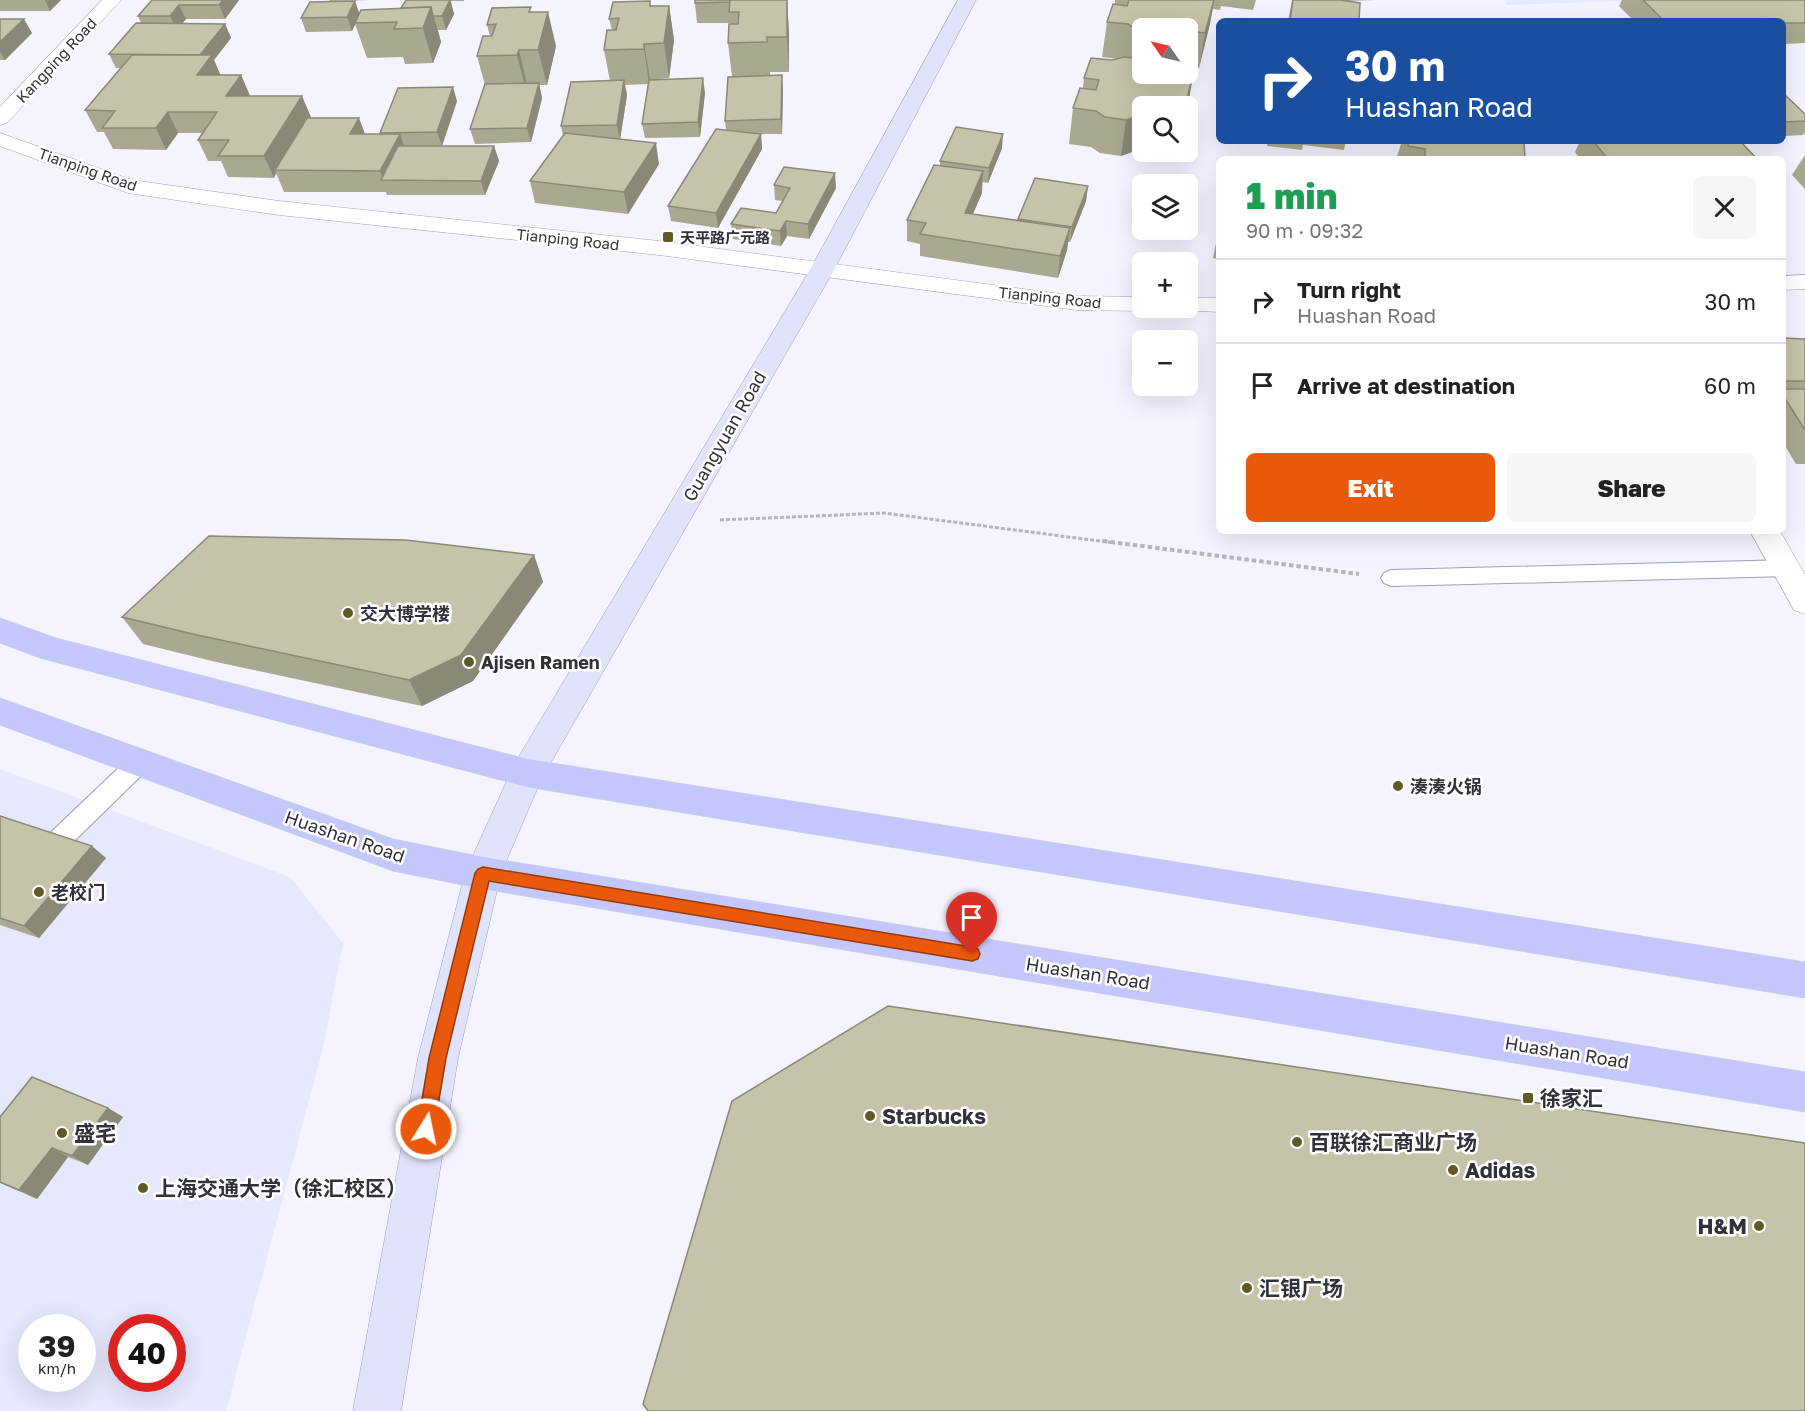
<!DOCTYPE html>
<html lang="en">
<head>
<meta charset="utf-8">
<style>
	:root { --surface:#fff; --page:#f6f6f6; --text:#222; --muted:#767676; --line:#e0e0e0; --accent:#ea580c }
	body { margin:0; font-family:"Golos Text","Noto Sans SC",sans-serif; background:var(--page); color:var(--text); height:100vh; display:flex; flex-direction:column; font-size:22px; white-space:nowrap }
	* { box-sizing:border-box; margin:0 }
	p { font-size:20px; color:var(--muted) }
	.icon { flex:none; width:33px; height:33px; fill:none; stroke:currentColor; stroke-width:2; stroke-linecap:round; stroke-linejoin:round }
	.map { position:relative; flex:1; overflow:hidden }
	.details { position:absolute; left:1216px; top:156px; width:570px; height:378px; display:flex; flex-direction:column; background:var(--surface); border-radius:9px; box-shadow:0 6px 24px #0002 }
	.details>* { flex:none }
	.hud { position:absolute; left:1216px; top:18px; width:570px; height:126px; border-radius:9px; box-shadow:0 6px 24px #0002; background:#1a4fa0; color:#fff; overflow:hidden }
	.needle { width:39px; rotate:304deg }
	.fabs { position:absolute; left:1132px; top:18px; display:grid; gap:12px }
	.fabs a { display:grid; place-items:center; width:66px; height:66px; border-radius:9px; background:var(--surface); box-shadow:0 6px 24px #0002; font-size:30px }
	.speed { position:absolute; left:18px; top:1314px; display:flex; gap:12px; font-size:30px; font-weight:700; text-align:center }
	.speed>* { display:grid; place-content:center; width:78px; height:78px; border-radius:50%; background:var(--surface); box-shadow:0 6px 24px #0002; line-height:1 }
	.speed small { font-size:15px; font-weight:400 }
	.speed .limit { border:9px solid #d22; background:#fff; color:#111 }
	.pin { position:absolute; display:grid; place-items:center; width:51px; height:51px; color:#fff; margin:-62px -26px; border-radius:50% 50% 50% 0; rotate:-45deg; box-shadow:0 0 6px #0007 }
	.pin .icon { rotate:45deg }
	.me { position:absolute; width:66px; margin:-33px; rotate:10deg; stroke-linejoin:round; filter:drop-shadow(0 0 4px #0008) }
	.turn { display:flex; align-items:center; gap:21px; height:126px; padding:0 30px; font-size:27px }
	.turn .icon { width:78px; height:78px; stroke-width:2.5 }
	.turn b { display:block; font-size:42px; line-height:51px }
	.round { display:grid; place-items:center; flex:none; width:63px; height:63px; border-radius:9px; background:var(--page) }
	.summary { display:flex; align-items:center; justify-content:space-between; height:102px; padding:0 30px }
	h1 { font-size:36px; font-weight:800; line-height:45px; color:#1e9e55 }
	.cta { display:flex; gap:12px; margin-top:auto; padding:12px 30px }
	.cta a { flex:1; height:69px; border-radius:9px; background:var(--accent); color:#fff; font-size:24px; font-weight:800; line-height:69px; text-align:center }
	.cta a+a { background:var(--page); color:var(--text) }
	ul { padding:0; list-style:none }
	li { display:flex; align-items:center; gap:18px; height:84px; padding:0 30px; border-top:2px solid var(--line) }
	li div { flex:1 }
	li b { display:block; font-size:22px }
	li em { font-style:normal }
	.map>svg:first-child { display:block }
	.built { fill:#e6e9fd; fill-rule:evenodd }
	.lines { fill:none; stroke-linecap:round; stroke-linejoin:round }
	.lane-casing { stroke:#9da0b9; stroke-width:2 }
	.street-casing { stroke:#9da0b9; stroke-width:1 }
	.secondary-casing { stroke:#9da0b9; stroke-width:1 }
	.primary-casing { stroke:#d1d2d4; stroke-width:1 }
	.path-far1 { stroke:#b4b5c0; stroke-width:3; stroke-dasharray:4 2; stroke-linecap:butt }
	.path { stroke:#b4b5c0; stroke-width:4; stroke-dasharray:4.5 3; stroke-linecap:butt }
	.lane { fill:#fff; fill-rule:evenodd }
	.street { fill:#fff; fill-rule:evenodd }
	.secondary { fill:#e1e3fd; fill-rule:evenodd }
	.primary { fill:#c4c7fb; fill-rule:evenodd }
	.wall { fill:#a9a891 }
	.shaded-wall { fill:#8a8876 }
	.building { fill:#c5c3a9; stroke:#8a8876; stroke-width:1.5 }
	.route { fill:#ea580c; stroke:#983908; stroke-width:1.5 }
	.poi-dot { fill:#5f5926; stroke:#fff; stroke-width:2 }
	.labels { text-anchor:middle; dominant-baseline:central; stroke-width:5; stroke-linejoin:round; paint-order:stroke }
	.far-street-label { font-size:15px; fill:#30313b; stroke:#fff }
	.far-poi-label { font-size:15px; font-weight:bold; fill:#30313b; stroke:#fff; text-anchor:start }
	.street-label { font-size:18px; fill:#30313b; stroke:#fff }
	.poi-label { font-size:18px; font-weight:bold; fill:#30313b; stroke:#fff; text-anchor:start }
	.near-poi-label { font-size:21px; font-weight:bold; fill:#30313b; stroke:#fff; text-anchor:start }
</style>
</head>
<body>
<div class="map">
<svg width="1805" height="1411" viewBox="0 0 1805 1411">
	<rect width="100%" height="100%" fill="#f3f4ff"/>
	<g class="built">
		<path d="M1504,0h143l-140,5z"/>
		<path d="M0,769l290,108 53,66 -20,105 -97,363h-226zM32,1328h50v50h-50zM122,1328h50v50h-50z"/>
	</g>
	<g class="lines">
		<g class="lane-casing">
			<g id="lane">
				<path d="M1786,560l7,3 3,5 -3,5 -7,3 -395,10 -7,-3 -3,-5 3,-5 7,-3z"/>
				<path d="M140,752l8,3 4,7 -4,7 -83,81 -9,4 -9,-4 -3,-7 3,-7 85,-81z"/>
			</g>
		</g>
		<g class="street-casing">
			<g id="street">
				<path d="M102,0h19l-114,123 -7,2v-18z"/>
				<path d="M0,133l132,47 147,21 380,40 417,55 67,1v11h10l-10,3 -67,-1 -417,-55 -380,-40 -151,-22 -128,-47z"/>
				<path d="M1805,275v14l-21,1v-14z"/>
				<path d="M1188,298h32v14l-41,-2 -2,-2h11z"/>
				<path d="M1750,531h30l25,44v39l-11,-4z"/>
			</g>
		</g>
		<g class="secondary-casing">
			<path id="secondary" d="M958,0h18l-141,268 -293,510 -41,95 -43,185 -57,353h-48l65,-353 47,-185 50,-110 296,-495z"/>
		</g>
		<g class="primary-casing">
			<g id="primary">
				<path d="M0,618l56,20 471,121 1278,203v36l-1278,-211 -487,-129 -40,-15z"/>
				<path d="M0,698l393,141 90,18 1322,215v40l-1322,-223 -90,-18 -393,-146z"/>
			</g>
		</g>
		<path class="path-far1" d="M720,520l164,-7 231,30"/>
		<path class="path" d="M1103,541l256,33"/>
		<use href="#lane" class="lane"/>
		<use href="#street" class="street"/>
		<use href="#secondary" class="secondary"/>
		<use href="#primary" class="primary"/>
	</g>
	<g class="wall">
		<path d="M0,0h61l-11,11h-50z"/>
		<path d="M152,0h87l-14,19h-39l-4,5h43l6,14 -17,22 6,15h21l9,21 61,21 -1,1 55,16h15l77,-33 -15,45h52l5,15 -14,34h-98l-1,-3h-102l-8,-19 -2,5 -46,-1 -7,-16h-13l-10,-21 4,-7h-24l-12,17 -53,-1 -9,-17h-7l-12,-22 35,-42h-4l-7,-14 32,-31 -3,-7z"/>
		<path d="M329,0h42l-41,1z"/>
		<path d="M406,0h58v1h-13l3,13 -8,16h-8l3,12 -8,21 -28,1 -2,-7 -36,1 -12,-34 -3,7 -46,1 -5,-14 100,-10z"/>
		<path d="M787,0l2,34v38h-19v4l13,14 -1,44h-21l1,15 -44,79 -47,-7 -3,-15 58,-76 -1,-9 7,-45 -4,-33 3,-20h-34l-2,-20z"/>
		<path d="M1115,0h141l-3,10 -32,-4 -1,4 -7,-1 -14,59 -11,-1v-39h-45v124h33l-1,6 -43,-6 -11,4 -21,-3 -9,-6 -22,-3 4,-36 10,-20 1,-10 28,-18 7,-1 -17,-2 5,-35 8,-17z"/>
		<path d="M1292,0h84l-29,1 12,20h-71z"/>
		<path d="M1622,0h183v43l-21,1v-23h-150l-15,-15z"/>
		<path d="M650,1l1,5h18l5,34 -5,38 -19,2 55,13 -5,44 -55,1 -3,-14 6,-40 -23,1 2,10 -7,44 39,25 -31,50 -93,-11 -5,-22 33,-45 -2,-10 49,-45 -6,-31 8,-20 -3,-11z"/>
		<path d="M532,12l24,34 -9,39h-8l3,13 -11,44 -56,2 -5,-15 15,-44 -8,-29 13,-20 -3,-11z"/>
		<path d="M0,19l32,14 -27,27h-5z"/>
		<path d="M1784,94l21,20v18l-2,3 -19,1z"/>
		<path d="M1267,141h79l-2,9 -41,-5 -1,5 -35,-4z"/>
		<path d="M1402,141h122l1,18h-129z"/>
		<path d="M1580,141h160l17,18h-177l-5,-7z"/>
		<path d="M1002,148l-14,35 -6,-1v11l-9,21 44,6 1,-1 70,-33 -2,15 -16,41h-2l-1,8 -9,28 -138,-22v-12l-13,-3v-21l33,-55v-4z"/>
		<path d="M1805,155v34l-13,-14z"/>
		<path d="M774,185l62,3 -27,51 -22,-3 -6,10 -48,-7 -2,-15 45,-11 6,-12 -7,-1z"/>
		<path d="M1220,223v36l-7,-1z"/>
		<path d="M1784,338l21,1v125h-9l-12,-20z"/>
		<path d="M534,555l9,27 -70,99 -51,25 -206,-44 -73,-18 -21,-27z"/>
		<path d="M0,816l106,42 -67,80 -39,-13z"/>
		<path d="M108,1108l15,9 -35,48 -20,-8 -31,42 -37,-16v-66z"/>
	</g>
	<g class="shaded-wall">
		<path d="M45,0h16l-11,11z"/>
		<path d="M223,0h16l-14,19 -6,-14z"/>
		<path d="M450,0l4,14 -8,16 -4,-14z"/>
		<path d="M787,0l2,34v38l-2,-35z"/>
		<path d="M1214,0l-4,24 -11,44 6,-35z"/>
		<path d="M355,1l5,14 -8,16 -5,-14z"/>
		<path d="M179,5l7,14 -9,11 -7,-14z"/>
		<path d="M669,6l5,34 -5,38 -5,-35z"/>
		<path d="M431,7l10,35 -8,21 -10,-35z"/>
		<path d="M548,12l8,34 -9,39 -9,-35z"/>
		<path d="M24,19l8,14 -27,27 -5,-9v-9z"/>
		<path d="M225,24l6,14 -17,22 7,16 -24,-1 3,-20z"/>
		<path d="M644,44l6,35 -1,5 -5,-35z"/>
		<path d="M519,50l8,35 -1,5 -9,-35z"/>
		<path d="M1194,70l-6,36h-3z"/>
		<path d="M241,75l9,21h-24z"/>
		<path d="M782,75l1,15 -1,44 -1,-15z"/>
		<path d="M703,78l2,15 -5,44 -2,-15z"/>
		<path d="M624,80l3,15 -7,45 -3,-15z"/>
		<path d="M539,83l3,15 -11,44 -4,-14z"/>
		<path d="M453,87l4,14 -15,45 -5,-14z"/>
		<path d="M302,96l9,21 -33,53h-3l1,3 -2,5 -10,-22z"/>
		<path d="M168,112l10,21 -12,17 -10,-22z"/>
		<path d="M1138,116l-6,36 -11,4 5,-36z"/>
		<path d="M359,118l8,21 -17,-5z"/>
		<path d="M400,134l7,21 -23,25 -4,-9z"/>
		<path d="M761,134l1,15 -44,79 -2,-15z"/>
		<path d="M1003,134l-1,14 -14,35 1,-15z"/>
		<path d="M656,143l3,21 -31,50 -4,-22z"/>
		<path d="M494,146l5,15 -14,34 -4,-14z"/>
		<path d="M983,171l-1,22 -18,41 1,-21z"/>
		<path d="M835,173l1,15 -27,51 -1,-15z"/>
		<path d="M1088,186l-2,15 -16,41 2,-15z"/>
		<path d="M786,221l1,15 -6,10 -1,-15z"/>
		<path d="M1070,228l-3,22 -9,28 2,-22z"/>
		<path d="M534,555l9,27 -70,99 -51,25 -13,-26z"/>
		<path d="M92,846l14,12 -67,80 -15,-12z"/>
		<path d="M108,1108l15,9 -35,48 -16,-9z"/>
		<path d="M52,1148l16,9 -31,42 -18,-9z"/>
	</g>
	<g class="building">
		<path d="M152,0h71l-4,5h-40l-9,11h-32z"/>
		<path d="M406,0h44l-8,16h-9l-2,-9 -30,1z"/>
		<path d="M695,0h35v2l-35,1z"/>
		<path d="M730,0h57v37h-20v5l-39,1 1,-19h9l1,-12h-10z"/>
		<path d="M1129,0h85l-9,33 -17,-2v-3h-45v1h-7l-8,-5 -21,-2 6,-18 14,2z"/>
		<path d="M1293,0h47l20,3 -1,18h-69z"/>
		<path d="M1643,0h162v23h-21v-2h-120z"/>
		<path d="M355,1l-8,16 -46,1 9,-16z"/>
		<path d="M650,1v5h19l-5,37 -20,1v5l-40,1 3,-20h9l3,-12 -10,1 4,-17z"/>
		<path d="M431,7l-8,21 -29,1 3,-7 -42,1 6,-13z"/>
		<path d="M531,7l-2,5h19l-10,38h-19l-2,5 -40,1 6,-20h9l4,-12 -9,1 5,-17z"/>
		<path d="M0,19h24l-24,23z"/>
		<path d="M1627,19l1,2h-42z"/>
		<path d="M136,23l89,1 -25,31 -91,-1z"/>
		<path d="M132,55h80l-15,20h44l-15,21h76l-38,60h-46l11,-16h-31l19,-28h-49l-12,16h-54l13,-17 -30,-1z"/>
		<path d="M1124,57l19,2v15h45v-4h6l-9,36h-42v11l-5,-1 -12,4 -21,-3 -9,-6 -23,-3 7,-20 16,2 3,-10 -15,-2 7,-20 21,2z"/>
		<path d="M782,75l-1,44 -56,2 3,-44z"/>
		<path d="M703,78l-5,44 -56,2 7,-44z"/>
		<path d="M624,80l-7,45 -56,1 10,-44z"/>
		<path d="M539,83l-12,45 -57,1 15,-45z"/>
		<path d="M453,87l-16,45 -57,1 18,-45z"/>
		<path d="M1784,94l21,20v7l-21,1z"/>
		<path d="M307,118h52l-9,16h50l-20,37 -105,-1z"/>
		<path d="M956,127l47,7 -14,34 -49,-7z"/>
		<path d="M716,129l45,5 -45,79 -48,-7z"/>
		<path d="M565,133l91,10 -32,49 -94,-11z"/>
		<path d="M1408,141h116l1,18h-100v-10l-17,-3z"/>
		<path d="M1593,141h147l17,18h-149z"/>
		<path d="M398,146h96l-13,35 -100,-1z"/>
		<path d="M934,165l49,6 -18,42 105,15 -10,28 -140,-22 6,-11 -19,-3z"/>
		<path d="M784,167l51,6 -27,51 -22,-3 -6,10 -49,-7 10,-16 35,5 14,-25 -16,-3z"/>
		<path d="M1035,178l53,8 -16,41 -54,-8z"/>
		<path d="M1784,338l21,1v42h-19l-2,-4z"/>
		<path d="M1784,389h21v41l-21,-33z"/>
		<path d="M209,536l197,4 128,15 -73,100 -52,25 -212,-45 -75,-18z"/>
		<path d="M0,816l92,30 -68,80 -24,-8z"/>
		<path d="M888,1006l917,137v268h-1157l-5,-7 89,-303z"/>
		<path d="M32,1077l76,31 -36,48 -20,-8 -33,42 -19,-8v-65z"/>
	</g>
	<path class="route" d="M483,867l489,80 6,2 2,5 -2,5 -6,2 -483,-80 -43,177 -12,71 -2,6 -6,2 -7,-2 -2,-6 12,-71 46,-185 3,-4z"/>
	<g class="poi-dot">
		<rect x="662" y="231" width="12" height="12" rx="3"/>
		<circle cx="348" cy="613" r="6"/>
		<circle cx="469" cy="662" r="6"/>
		<circle cx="1398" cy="786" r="6"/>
		<circle cx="39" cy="892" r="6"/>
		<rect x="1522" y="1092" width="12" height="12" rx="3"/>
		<circle cx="870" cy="1116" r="6"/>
		<circle cx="62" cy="1133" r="6"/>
		<circle cx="1297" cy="1142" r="6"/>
		<circle cx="1453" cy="1170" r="6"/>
		<circle cx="143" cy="1188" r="6"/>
		<circle cx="1759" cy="1226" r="6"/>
		<circle cx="1247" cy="1288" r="6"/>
	</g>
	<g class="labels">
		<g class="far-street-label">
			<text transform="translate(56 60) rotate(-47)">Kangping Road</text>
			<text transform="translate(88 169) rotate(19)">Tianping Road</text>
			<text transform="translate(568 239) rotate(6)">Tianping Road</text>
			<text transform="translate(1050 297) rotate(6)">Tianping Road</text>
		</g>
		<g class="far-poi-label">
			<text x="680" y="237">天平路广元路</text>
		</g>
		<g class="street-label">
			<text transform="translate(724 436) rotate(-60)">Guangyuan Road</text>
			<text transform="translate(345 836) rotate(19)">Huashan Road</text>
			<text transform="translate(1088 973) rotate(9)">Huashan Road</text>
			<text transform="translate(1567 1052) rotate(9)">Huashan Road</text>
		</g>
		<g class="poi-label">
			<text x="360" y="613">交大博学楼</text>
			<text x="481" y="662">Ajisen Ramen</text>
			<text x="1410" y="786">湊湊火锅</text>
			<text x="51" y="892">老校门</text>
		</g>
		<g class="near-poi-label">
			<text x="1540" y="1098">徐家汇</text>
			<text x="882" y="1116">Starbucks</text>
			<text x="74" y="1133">盛宅</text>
			<text x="1309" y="1142">百联徐汇商业广场</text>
			<text x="1465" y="1170">Adidas</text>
			<text x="155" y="1188">上海交通大学（徐汇校区）</text>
			<text x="1747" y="1226" text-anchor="end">H&amp;M</text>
			<text x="1259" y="1288">汇银广场</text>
		</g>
	</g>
</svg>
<div class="fabs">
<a><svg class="needle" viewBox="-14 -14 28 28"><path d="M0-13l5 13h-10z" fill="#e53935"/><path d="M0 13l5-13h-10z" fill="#767676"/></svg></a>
<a><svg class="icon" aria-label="search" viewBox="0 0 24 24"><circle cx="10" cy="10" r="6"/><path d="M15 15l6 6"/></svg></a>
<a><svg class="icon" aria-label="layers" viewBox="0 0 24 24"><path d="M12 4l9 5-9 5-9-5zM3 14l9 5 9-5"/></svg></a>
<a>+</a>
<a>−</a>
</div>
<div class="speed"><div>39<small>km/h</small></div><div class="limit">40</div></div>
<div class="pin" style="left:972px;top:954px;background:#d93025"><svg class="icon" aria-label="arrive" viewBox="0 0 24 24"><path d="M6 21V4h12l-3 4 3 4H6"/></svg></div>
<svg class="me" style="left:426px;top:1129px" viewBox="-20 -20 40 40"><circle r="17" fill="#ea580c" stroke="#fff" stroke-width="3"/><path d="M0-11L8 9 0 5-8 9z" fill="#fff"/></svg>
<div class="hud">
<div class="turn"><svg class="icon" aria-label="right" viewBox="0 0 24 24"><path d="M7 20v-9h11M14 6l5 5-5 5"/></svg><div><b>30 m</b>Huashan Road</div></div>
</div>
<section class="details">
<div class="summary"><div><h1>1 min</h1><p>90 m · 09:32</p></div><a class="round"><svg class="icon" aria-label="close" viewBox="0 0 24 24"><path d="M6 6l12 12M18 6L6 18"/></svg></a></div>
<ul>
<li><svg class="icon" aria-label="right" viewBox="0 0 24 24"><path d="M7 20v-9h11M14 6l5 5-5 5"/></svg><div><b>Turn right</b><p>Huashan Road</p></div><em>30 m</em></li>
<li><svg class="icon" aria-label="arrive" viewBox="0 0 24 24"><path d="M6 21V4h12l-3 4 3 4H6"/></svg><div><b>Arrive at destination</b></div><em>60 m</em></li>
</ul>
<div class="cta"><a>Exit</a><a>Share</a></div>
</section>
</div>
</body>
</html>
